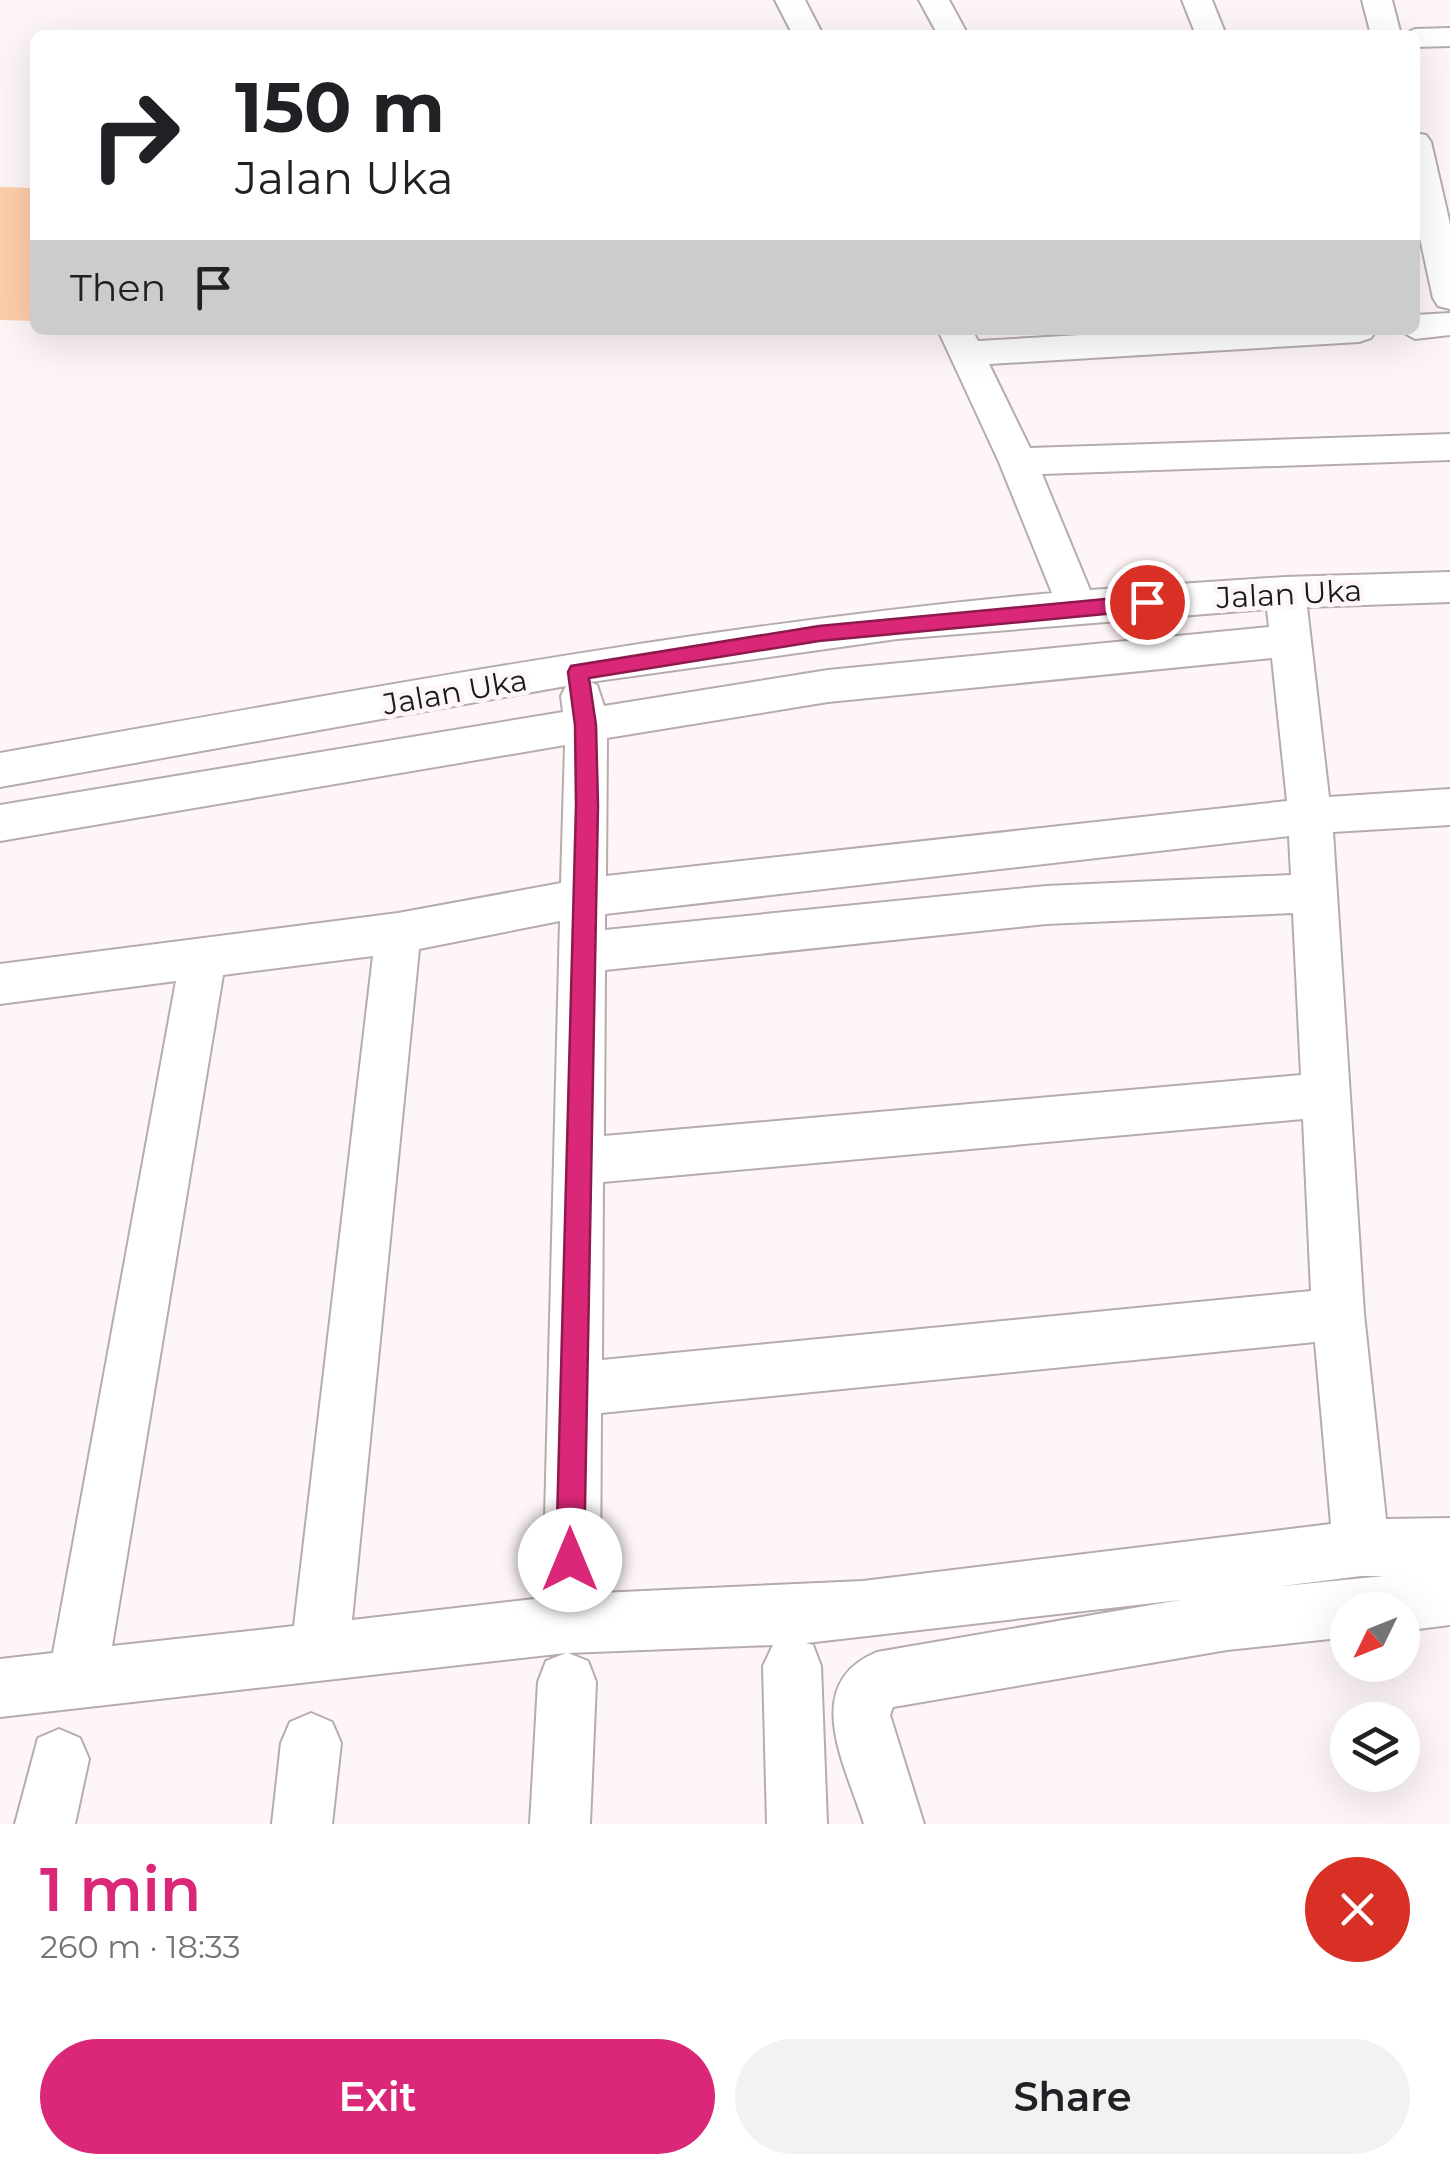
<!DOCTYPE html>
<html lang="en">
<head>
<meta charset="utf-8">
<style>
	:root { --surface:#fff; --page:#f2f2f2; --text:#202124; --muted:#757577; --accent:#db2777 }
	body { margin:0; font-family:Montserrat,sans-serif; background:var(--page); color:var(--text); height:100vh; display:flex; flex-direction:column; font-size:38px; white-space:nowrap }
	* { box-sizing:border-box; margin:0 }
	p { font-size:32px; color:var(--muted) }
	.icon { flex:none; width:55px; height:55px; fill:none; stroke:currentColor; stroke-width:2; stroke-linecap:round; stroke-linejoin:round }
	.map { position:relative; height:1824px; overflow:hidden }
	.panel { display:flex; flex-direction:column; background:var(--surface); flex:1 }
	.panel>* { flex:none }
	.hud { position:absolute; left:30px; top:30px; width:1390px; height:305px; border-radius:15px; box-shadow:0 10px 40px #0002; background:#fff; color:var(--text); overflow:hidden }
	.needle { width:65px; rotate:227deg }
	.buttons { position:absolute; left:1330px; top:1592px; display:grid; gap:20px }
	.buttons a { display:grid; place-items:center; width:90px; height:90px; border-radius:50%; background:var(--surface); box-shadow:0 10px 40px #0002; font-size:50px }
	.pin { position:absolute; display:grid; place-items:center; width:85px; height:85px; color:#fff; margin:-42px; border:5px solid #fff; border-radius:50%; box-shadow:0 2px 10px #0007 }
	.me { position:absolute; width:110px; margin:-55px; rotate:0deg; stroke-linejoin:round; filter:drop-shadow(0 0 8px #0008) }
	.turn { display:flex; align-items:center; gap:35px; height:210px; padding:0 40px; font-size:45px }
	.turn .icon { width:130px; height:130px; stroke-width:2.5 }
	.turn b { display:block; font-size:70px; line-height:85px }
	.then { display:flex; align-items:center; height:95px; padding:0 40px; background:#0003; gap:20px; font-size:38px }
	.round { display:grid; place-items:center; flex:none; width:105px; height:105px; border-radius:52px; background:var(--page) }
	.headline { display:flex; align-items:center; justify-content:space-between; height:170px; padding:0 40px }
	h1 { font-size:60px; font-weight:600; line-height:75px; color:var(--accent) }
	.primary-button { display:flex; gap:20px; margin-top:auto; padding:20px 40px }
	.primary-button a { flex:1; height:115px; border-radius:60px; background:var(--accent); color:#fff; font-size:40px; font-weight:600; line-height:115px; text-align:center }
	.primary-button a+a { background:var(--page); color:var(--text) }
	.map>svg:first-child { display:block }
	.green { fill:#fecea9 }
	.lines { fill:none; stroke-linecap:round; stroke-linejoin:round }
	.street-casing { stroke:#b6acad; stroke-width:4 }
	.street { fill:#fff; fill-rule:evenodd }
	.route { fill:#db2777; stroke:#8e194d; stroke-width:2.5 }
	.labels { text-anchor:middle; dominant-baseline:central; stroke-width:10; stroke-linejoin:round; paint-order:stroke }
	.street-label { font-size:30px; fill:#1b1818; stroke:#fef6f6 }
</style>
</head>
<body>
<div class="map">
<svg width="1450" height="1824" viewBox="0 0 1450 1824">
	<rect width="100%" height="100%" fill="#fef6f6"/>
	<path class="green" d="M0,187l35,1v133l-35,-1z"/>
	<g class="lines">
		<g class="street-casing">
			<g id="street">
				<path d="M775,0h30l18,35h-30z"/>
				<path d="M919,0h30l19,35h-30z"/>
				<path d="M1182,0h30l14,35h-30z"/>
				<path d="M1362,0h30l9,35h-30z"/>
				<path d="M1450,28v18l-35,1v-12h-13l13,-6z"/>
				<path d="M1415,133l11,2 5,7 19,82v85l-12,-3 -5,-8 -18,-83z"/>
				<path d="M1450,313v22l-35,4 -16,-9h16v-15z"/>
				<path d="M938,330h34l6,11 189,-11h209l-5,8 -12,4 -370,22 41,84 420,-14v26l-408,14 48,116 195,-13 165,-5v30l-143,5 22,190 121,-8v36l-117,7 31,482 22,205 64,-1v107l-48,6v-21h-54v27l-121,13 -334,57 -3,8 34,109h-60c-18,-58 -65,-140 13,-172l303,-52 -374,43 7,2 8,21 6,158h-60l-4,-158 10,-21 -205,8 20,8 8,21 -6,142h-60l8,-142 8,-21 20,-8 -566,64v-58l53,-6 123,-672 -176,23v-40l398,-51 163,-30 4,-138 -565,96v-36l563,-93 -2,-16 5,-10 -566,101v-34c350,-61 698,-128 1052,-160l-53,-131zM1267,609l2,18 -441,43 -224,36 -7,-21 -7,-3 307,-43zM1272,658l15,143 -681,75 1,-138 221,-36zM1289,836l2,39 -245,11 -441,44v-16zM1293,913l8,162 -697,61 1,-166 441,-46zM560,921l-17,677 -191,22 67,-671zM373,956l-79,670 -182,20 111,-671zM1303,1119l8,172 -709,69 1,-178zM1315,1342l16,182 -468,57 -263,12 1,-180zM1361,1576h23l-101,10 7,-1z"/>
				<path d="M311,1713l21,9 9,21 -9,81h-60l9,-81 9,-21z"/>
				<path d="M59,1729l21,9 9,21 -14,65h-60l23,-86z"/>
			</g>
		</g>
		<use href="#street" class="street"/>
	</g>
	<path class="route" d="M1147,595l10,7 -10,8 -328,31 -230,37 7,47 2,80 -14,755 -4,10 -10,4 -10,-4 -4,-10 20,-755 -1,-80 -7,-53 3,-6 248,-40z"/>
	<g class="labels">
		<g class="street-label">
			<text transform="translate(1289 594) rotate(-3)">Jalan Uka</text>
			<text transform="translate(455 692) rotate(-10)">Jalan Uka</text>
		</g>
	</g>
</svg>
<div class="buttons">
<a><svg class="needle" viewBox="-14 -14 28 28"><path d="M0-13l5 13h-10z" fill="#e53935"/><path d="M0 13l5-13h-10z" fill="#757577"/></svg></a>
<a><svg class="icon" aria-label="layers" viewBox="0 0 24 24"><path d="M12 4l9 5-9 5-9-5zM3 14l9 5 9-5"/></svg></a>
</div>
<div class="pin" style="left:1147px;top:602px;background:#d93025"><svg class="icon" aria-label="arrive" viewBox="0 0 24 24"><path d="M6 21V4h12l-3 4 3 4H6"/></svg></div>
<svg class="me" style="left:570px;top:1560px" viewBox="-20 -20 40 40"><circle r="19" fill="#fff"/><path d="M0-13L10 11 0 6-10 11z" fill="#db2777"/></svg>
<div class="hud">
<div class="turn"><svg class="icon" aria-label="right" viewBox="0 0 24 24"><path d="M7 20v-9h11M14 6l5 5-5 5"/></svg><div><b>150 m</b>Jalan Uka</div></div>
<div class="then">Then<svg class="icon" aria-label="arrive" viewBox="0 0 24 24"><path d="M6 21V4h12l-3 4 3 4H6"/></svg></div>
</div>
</div>
<section class="panel">
<div class="headline"><div><h1>1 min</h1><p>260 m · 18:33</p></div><a class="round" style="background:#d93025;color:#fff"><svg class="icon" aria-label="close" viewBox="0 0 24 24"><path d="M6 6l12 12M18 6L6 18"/></svg></a></div>
<div class="primary-button"><a>Exit</a><a>Share</a></div>
</section>
</body>
</html>
